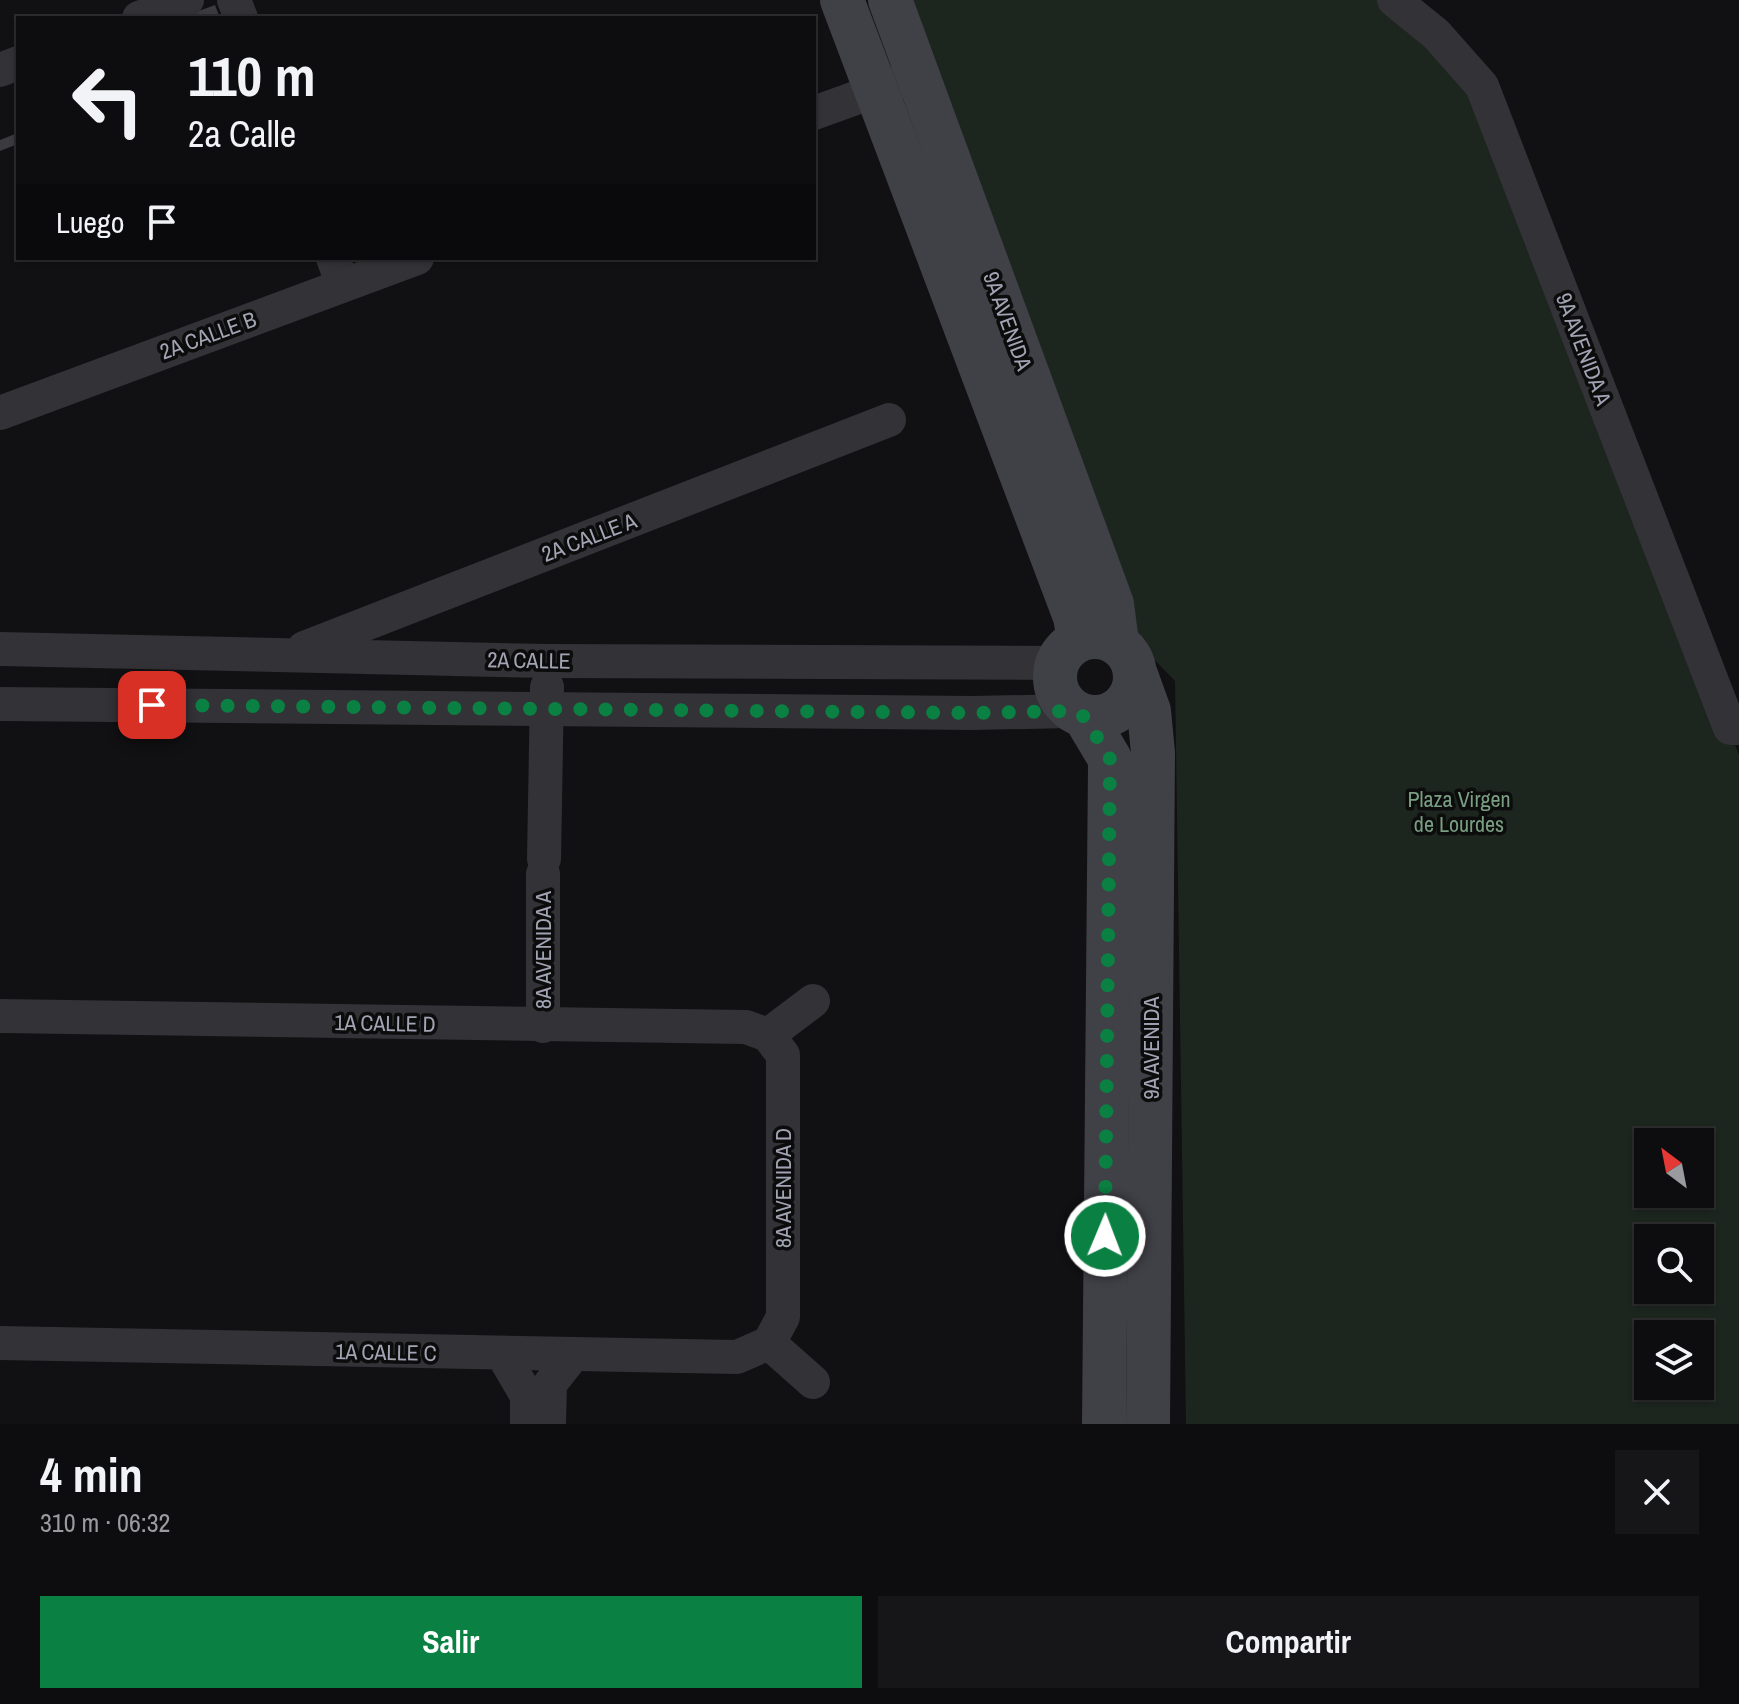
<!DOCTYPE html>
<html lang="es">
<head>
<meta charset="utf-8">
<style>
	:root { --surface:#0d0c0e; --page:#161517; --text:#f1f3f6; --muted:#9a9b9e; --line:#2d2c2e; --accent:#0b8043 }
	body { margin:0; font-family:"Archivo Narrow",sans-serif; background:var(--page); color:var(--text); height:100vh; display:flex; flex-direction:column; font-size:30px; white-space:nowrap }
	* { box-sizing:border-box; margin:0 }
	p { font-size:26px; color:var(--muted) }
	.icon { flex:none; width:44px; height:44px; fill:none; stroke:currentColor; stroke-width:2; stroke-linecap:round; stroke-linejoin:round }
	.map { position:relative; height:1424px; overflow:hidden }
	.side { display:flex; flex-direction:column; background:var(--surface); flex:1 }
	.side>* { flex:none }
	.top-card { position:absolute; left:16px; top:16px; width:800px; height:244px; border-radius:0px; box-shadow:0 2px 6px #0004,0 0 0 2px var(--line); background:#0d0c0e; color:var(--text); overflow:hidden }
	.needle { width:52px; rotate:328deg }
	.tools { position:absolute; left:1634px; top:1128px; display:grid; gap:16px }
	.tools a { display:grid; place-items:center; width:80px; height:80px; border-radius:0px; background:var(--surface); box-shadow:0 2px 6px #0004,0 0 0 2px var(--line); font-size:40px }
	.pin { position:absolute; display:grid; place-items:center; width:68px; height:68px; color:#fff; margin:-34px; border-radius:16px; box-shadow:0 4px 12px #0006 }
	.me { position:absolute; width:88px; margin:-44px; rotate:1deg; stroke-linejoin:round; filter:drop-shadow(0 0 6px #0008) }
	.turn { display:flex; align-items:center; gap:28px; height:168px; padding:0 40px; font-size:36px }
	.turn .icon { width:104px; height:104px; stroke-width:2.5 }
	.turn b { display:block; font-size:56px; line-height:68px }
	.then { display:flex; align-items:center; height:76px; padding:0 40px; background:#0003; gap:16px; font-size:30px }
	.round { display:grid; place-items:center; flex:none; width:84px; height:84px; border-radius:0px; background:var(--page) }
	.head { display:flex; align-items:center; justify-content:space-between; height:136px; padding:0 40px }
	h1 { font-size:48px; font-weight:700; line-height:60px }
	.primary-button { display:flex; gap:16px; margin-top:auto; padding:16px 40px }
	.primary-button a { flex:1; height:92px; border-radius:0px; background:var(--accent); color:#fff; font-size:32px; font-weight:700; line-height:92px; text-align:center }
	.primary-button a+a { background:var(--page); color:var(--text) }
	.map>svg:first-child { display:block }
	.green { fill:#1d251f; fill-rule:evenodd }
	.building { fill:#3b3a3f }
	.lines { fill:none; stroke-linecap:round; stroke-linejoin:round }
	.street { stroke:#323237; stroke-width:34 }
	.secondary { stroke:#404047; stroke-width:44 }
	.route { stroke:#0b8043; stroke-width:14; stroke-dasharray:0 25.2 }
	.labels { text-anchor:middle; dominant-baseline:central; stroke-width:7; stroke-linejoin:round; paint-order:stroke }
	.street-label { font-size:22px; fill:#a2a4b3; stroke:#0c0c0d }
	.park-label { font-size:22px; fill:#799e82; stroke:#0c0c0d }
</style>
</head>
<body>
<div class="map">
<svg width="1739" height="1424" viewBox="0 0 1739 1424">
	<rect width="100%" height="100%" fill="#111012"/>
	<path class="green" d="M890,0h504l88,86 257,669v669h-553l-11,-743 -39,-40zM1648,1142h52v52h-52zM1648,1238h52v52h-52zM1648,1334h52v52h-52z"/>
	<g class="building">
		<path d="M215,5l5,13h-40z"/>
		<path d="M15,134l3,10 -18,7v-11z"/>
	</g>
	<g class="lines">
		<g class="street">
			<path d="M234,0l7,18"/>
			<path d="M1394,0l42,34 46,52 248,642h9"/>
			<path d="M139,18l48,-18"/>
			<path d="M0,70l18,-7"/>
			<path d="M814,113l86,-31"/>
			<path d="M333,258l10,27"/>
			<path d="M0,413l417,-155"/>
			<path d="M304,648l585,-228"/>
			<path d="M0,649l547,12 510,2"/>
			<path d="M0,704l973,9 99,-2"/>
			<path d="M544,859l3,-172"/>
			<path d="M543,874v152"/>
			<path d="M0,1016l746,11 22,8"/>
			<path d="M768,1035l15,20v262l-14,26"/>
			<path d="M768,1035l45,-34"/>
			<path d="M0,1343l737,14 32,-14"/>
			<path d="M769,1343l44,39"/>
			<path d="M503,1355l24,41v28"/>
			<path d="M549,1424l1,-40 22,-28"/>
		</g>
		<g class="secondary">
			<path d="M842,0l233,617 4,23"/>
			<path d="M890,0l222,604 5,39"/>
			<circle cx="1095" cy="677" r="40"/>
			<path d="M1136,675l13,36 4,42 -5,671"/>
			<path d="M1085,717l25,42v6l-6,659"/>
		</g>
	</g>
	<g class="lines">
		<path class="route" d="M152,705l821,8 99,-2 13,6 25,42 -5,477"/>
	</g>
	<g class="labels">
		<g class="street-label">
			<text transform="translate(1008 321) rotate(70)">9A AVENIDA</text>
			<text transform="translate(208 335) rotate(-20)">2A CALLE B</text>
			<text transform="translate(1584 349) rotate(69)">9A AVENIDA A</text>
			<text transform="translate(589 537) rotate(-21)">2A CALLE A</text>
			<text transform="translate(529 660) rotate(1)">2A CALLE</text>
			<text transform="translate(543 950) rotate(-90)">8A AVENIDA A</text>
			<text transform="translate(385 1023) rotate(1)">1A CALLE D</text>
			<text transform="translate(1151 1048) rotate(-90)">9A AVENIDA</text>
			<text transform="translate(783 1188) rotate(-90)">8A AVENIDA D</text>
			<text transform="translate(386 1352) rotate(1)">1A CALLE C</text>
		</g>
		<g class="park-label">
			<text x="1459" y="799">Plaza Virgen<tspan x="1459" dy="25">de Lourdes</tspan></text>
		</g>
	</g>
</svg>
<div class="tools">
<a><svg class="needle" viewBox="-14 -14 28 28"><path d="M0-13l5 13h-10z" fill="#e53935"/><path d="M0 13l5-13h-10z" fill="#9a9b9e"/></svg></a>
<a><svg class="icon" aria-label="search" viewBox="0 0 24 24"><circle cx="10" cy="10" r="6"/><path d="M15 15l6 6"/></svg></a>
<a><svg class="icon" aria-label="layers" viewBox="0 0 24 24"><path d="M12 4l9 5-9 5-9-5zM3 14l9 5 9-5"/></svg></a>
</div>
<div class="pin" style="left:152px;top:705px;background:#d93025"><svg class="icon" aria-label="arrive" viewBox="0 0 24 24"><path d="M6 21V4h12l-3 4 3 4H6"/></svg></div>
<svg class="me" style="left:1105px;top:1236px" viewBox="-20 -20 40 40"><circle r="17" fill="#0b8043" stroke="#fff" stroke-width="3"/><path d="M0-11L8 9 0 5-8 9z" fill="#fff"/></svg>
<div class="top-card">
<div class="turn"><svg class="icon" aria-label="left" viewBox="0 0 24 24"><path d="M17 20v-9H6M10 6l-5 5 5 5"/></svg><div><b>110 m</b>2a Calle</div></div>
<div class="then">Luego<svg class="icon" aria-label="arrive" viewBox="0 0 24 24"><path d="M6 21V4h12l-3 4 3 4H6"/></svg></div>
</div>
</div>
<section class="side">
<div class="head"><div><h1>4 min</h1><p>310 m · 06:32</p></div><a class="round"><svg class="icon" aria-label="close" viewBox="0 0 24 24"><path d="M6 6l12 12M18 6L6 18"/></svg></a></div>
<div class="primary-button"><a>Salir</a><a>Compartir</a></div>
</section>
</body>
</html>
